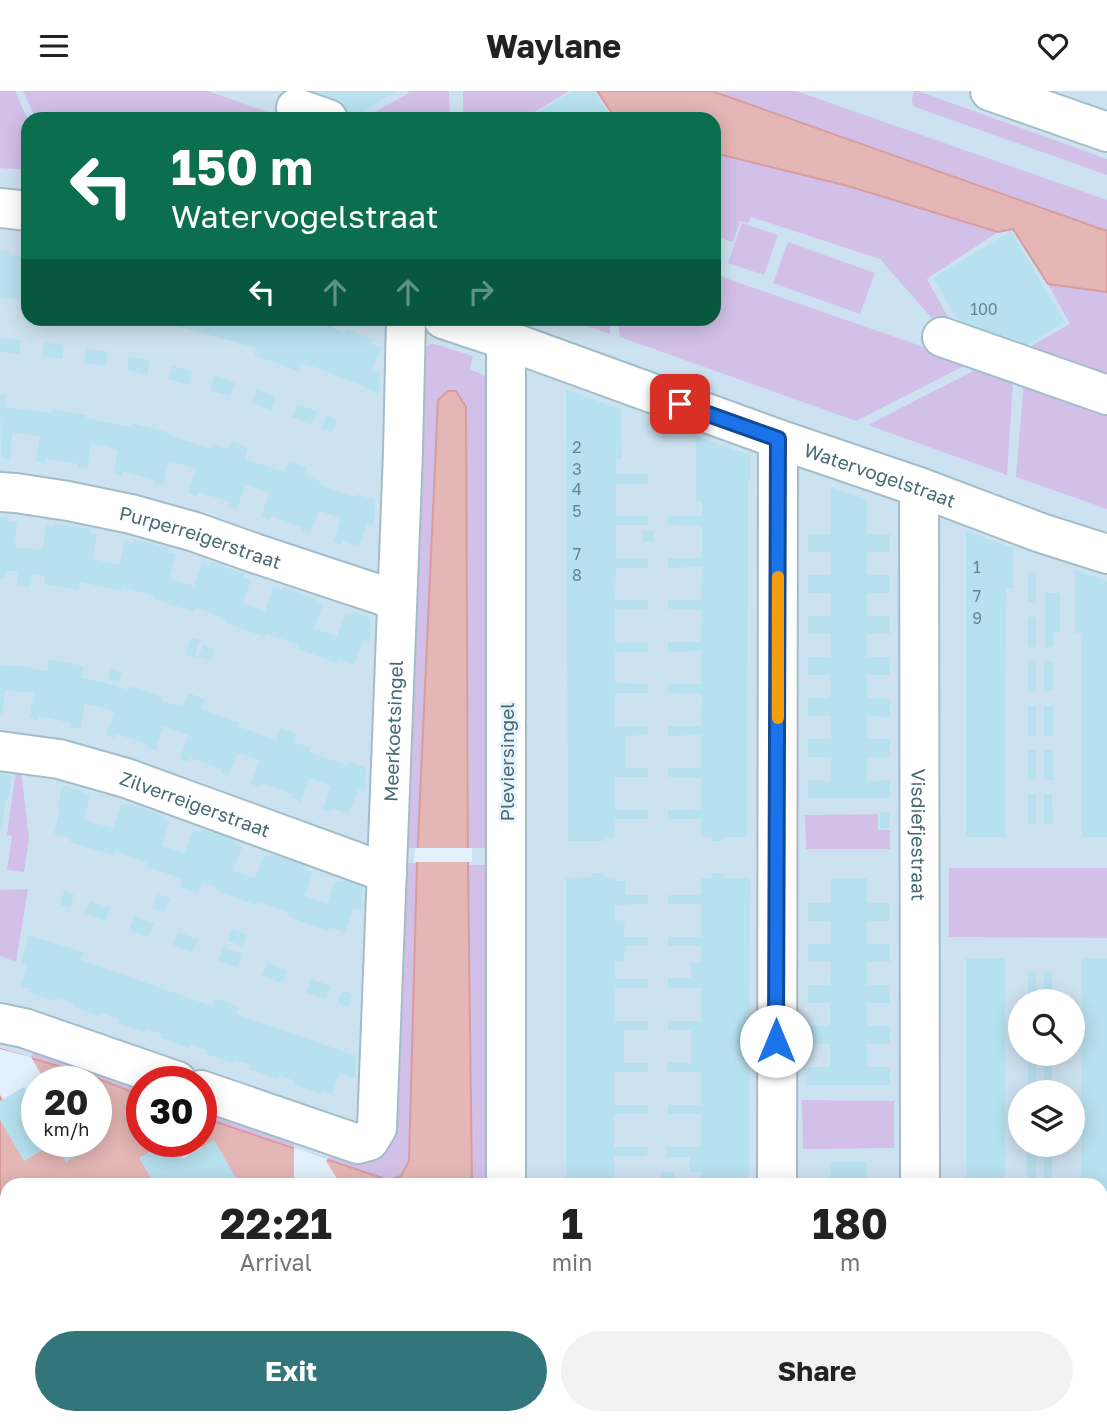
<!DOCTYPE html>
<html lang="en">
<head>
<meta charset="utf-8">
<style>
	:root { --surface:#fff; --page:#f2f2f2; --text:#222; --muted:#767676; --accent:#32757b }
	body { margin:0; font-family:"Golos Text",sans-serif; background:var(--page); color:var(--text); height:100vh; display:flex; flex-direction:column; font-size:26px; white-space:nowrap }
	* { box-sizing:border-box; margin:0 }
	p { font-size:23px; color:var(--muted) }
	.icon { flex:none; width:38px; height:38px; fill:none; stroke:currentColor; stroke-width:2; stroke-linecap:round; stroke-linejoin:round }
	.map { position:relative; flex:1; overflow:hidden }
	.side { position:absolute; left:0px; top:1087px; width:1108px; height:247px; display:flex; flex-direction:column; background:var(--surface); border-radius:21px 21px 0 0; box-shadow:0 4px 18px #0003 }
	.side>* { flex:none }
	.hud { position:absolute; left:21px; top:21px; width:700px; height:214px; border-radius:21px; box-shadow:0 4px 18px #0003; background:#0b6e4f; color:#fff; overflow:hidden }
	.buttons { position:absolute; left:1008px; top:898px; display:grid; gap:14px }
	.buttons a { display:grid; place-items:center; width:77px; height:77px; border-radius:50%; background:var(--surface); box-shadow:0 4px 18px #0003; font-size:35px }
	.speed { position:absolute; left:21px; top:975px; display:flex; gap:14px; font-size:35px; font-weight:700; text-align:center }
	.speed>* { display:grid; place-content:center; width:91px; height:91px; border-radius:50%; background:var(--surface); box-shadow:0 4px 18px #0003; line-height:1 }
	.speed small { font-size:18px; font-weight:400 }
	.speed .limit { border:10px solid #d22; background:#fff; color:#111 }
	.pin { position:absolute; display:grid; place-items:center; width:60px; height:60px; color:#fff; margin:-30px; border-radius:14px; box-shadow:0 4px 10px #0006 }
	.me { position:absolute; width:77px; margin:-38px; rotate:0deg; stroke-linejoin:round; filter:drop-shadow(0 0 5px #0008) }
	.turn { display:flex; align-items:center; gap:24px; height:147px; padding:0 35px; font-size:32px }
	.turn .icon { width:91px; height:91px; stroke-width:2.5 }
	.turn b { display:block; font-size:49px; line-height:60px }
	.lanes { display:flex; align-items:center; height:66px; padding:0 35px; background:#0003; justify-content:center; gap:35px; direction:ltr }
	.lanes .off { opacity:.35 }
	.eta { display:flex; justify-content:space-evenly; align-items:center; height:119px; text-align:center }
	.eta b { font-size:42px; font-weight:700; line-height:49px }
	.cta { display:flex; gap:14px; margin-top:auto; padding:14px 35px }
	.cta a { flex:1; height:80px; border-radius:42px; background:var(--accent); color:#fff; font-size:28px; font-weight:700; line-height:80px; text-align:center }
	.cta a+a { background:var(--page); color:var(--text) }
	header { display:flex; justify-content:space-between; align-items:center; height:91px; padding:0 35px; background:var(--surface); font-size:32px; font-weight:700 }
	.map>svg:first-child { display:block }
	.residential { fill:#cde2f1; fill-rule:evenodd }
	.green { fill:#d3c0e9 }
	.water { fill:#e5b6b6; stroke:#d79d9c; stroke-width:2; fill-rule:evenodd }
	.pier { fill:#e1f0fc }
	.building { fill:#b7e1ef }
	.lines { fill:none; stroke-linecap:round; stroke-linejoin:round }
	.minor-casing { stroke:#a3bdc8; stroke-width:42 }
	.minor { stroke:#fff; stroke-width:38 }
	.route-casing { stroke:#114b97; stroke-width:18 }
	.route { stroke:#1a73e8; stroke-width:12 }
	.slow { stroke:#f59e0b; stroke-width:12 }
	.labels { text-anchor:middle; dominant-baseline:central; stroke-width:6; stroke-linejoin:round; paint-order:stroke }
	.number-label { font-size:16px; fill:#648892 }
	.street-label { font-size:19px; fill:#486a73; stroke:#e7f4ff }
</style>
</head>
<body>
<header><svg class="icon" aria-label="menu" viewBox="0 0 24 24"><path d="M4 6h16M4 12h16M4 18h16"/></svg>Waylane<svg class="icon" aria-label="heart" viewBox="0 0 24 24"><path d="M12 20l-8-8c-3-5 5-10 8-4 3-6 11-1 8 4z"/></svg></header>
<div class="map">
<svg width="1107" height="1333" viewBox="0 0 1107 1333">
	<rect width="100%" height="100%" fill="#e1f0fc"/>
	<path class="residential" d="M0,0h1107v1333h-654l-9,-6 657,-1v-232h-1094l-7,4zM28,28h686v200h-686zM1020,910h53v52h-53zM37,990h59v60h-59zM142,990h59v60h-59zM1020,1001h53v53h-53z"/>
	<g class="green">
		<path d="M0,0h15l13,29v50l-28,-2z"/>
		<path d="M23,0h185l79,28h-251z"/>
		<path d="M408,0h41l1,28h-69l-11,-4 39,-22z"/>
		<path d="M463,0h106l-46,28h-60z"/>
		<path d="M712,0h84l311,109v31z"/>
		<path d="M914,0h4l189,68v16l-192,-68c-5,-5 -3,-9 -1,-16z"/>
		<path d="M714,62l134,33 150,46 -71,47 22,40 -6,12 -63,-72 -129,-42 -3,6 -8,-2 -7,21 -19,-6z"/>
		<path d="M742,132l36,12 -14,40 -36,-12z"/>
		<path d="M788,151l87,31 -15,41 -87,-31z"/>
		<path d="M714,183l256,89 -114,58 -236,-84 -2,-18h96z"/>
		<path d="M1048,193l59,8v83l-78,-28 41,-23z"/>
		<path d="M568,228h41l1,15z"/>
		<path d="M430,253h5l38,12 -3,13 18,8 -1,471h-18l-3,-441 -10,-16h-7l-11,9 -20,448h-18l24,-500z"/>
		<path d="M981,276l32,13 -6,95 -139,-50z"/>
		<path d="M1024,291l78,28 5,5v94l-91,-32z"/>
		<path d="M17,671h3l9,76 -5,34 -17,-2 5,-34 -5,-1z"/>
		<path d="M878,723v16h12v19h-84l-1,-34z"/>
		<path d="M398,772h19l-8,298 -8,15 -12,4 -61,-21 8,-11 29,11z"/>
		<path d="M468,774h19v320h-15z"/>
		<path d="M949,777h158v70l-158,-1z"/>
		<path d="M28,798l-12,73 -16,-6v-66z"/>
		<path d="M39,953l103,37v15l-53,-21 -58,-18z"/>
		<path d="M201,1009l95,36 -2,11 -93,-30z"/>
		<path d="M802,1009l92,1v47l-91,1z"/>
		<path d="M0,1185l7,3v138h331l16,7h-354z"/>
		<path d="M896,1326v7h-26l-12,-4 -48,3 -61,-5z"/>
	</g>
	<g class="water">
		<path d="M597,0h115l395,140v61l-59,-8 -35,-55 -15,3 -150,-46 -134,-33v-34h-98z"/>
		<path d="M448,300h8l10,16 2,458 4,320h-465v94l-7,-3v-227l89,26 53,21v45h59v-24l187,63 13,-4 8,-15 8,-298 21,-463zM37,990h59v60h-59z"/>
		<path d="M470,1326l1,5 64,1v-6h214l61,6 48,-3 12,4h-516l-16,-6z"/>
	</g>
	<g class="pier">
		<path d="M415,757h57v14h-58z"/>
		<path d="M0,958l31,8 14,24h-8v24l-2,1 -32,-7 -3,-4z"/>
		<path d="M172,1050h26l4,7 -19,11z"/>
		<path d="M294,1056l34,12 -2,2 15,24h-47z"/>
	</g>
	<g class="building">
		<path d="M299,0h98l-47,28h-35z"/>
		<path d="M574,0h20l17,28h-84z"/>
		<path d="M1011,140l54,91 -78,47 -54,-91z"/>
		<path d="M0,159l10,1 -1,4 19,2v43l-28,-2z"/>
		<path d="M152,228h165l13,4 -1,3 8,4 8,3 1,-4 28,11 -2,4 10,4 -10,21 8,4 -1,21 -23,-11 -42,-16 -13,-4 -3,8 -44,-16 3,-7z"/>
		<path d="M0,247l21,2 -1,14 -20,-2z"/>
		<path d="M44,251l20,3 -2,14 -20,-3z"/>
		<path d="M87,257l21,4 -3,14 -21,-4z"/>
		<path d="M129,265l21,4 -3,15 -20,-5z"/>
		<path d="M172,275l20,5 -3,14 -21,-6z"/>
		<path d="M214,285l21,7 -5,13 -20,-5z"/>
		<path d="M256,298l20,7 -4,14 -20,-7z"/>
		<path d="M566,299l55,19 1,50h-6v15h32v10h-32v32h32v9h-32v33h32v10h-32l-1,32h33v10h-33v33l33,-1v10h-33v31l33,1v9h-33v33h33v9l-23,1v32h23v9h-33v33h33v9h-33v18h-11v4h-36z"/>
		<path d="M0,304h6l-1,12 46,6 1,-4 35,6 -1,3 46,9v-4l35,9v3l44,13 1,-4 16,5 3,-8 17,6 -3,12 40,13 4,-11 18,6 -3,8 16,6 -1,3 37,13 1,-3 18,6 -1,25 -7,-2 -8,24 -16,-6 -2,4 -8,-3 8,-24 -22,-7 -9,23 -9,-3 1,-4 -31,-11 -1,4 -9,-3 8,-24 -11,-4 -13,-4 -8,24 -8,-3 1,-4 -32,-10 -1,4 -9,-3 8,-24 -27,-8 -6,25 -9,-2 1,-4 -32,-8 -1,4 -9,-2 5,-24 -13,-4 -14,-2 -4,25 -9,-1v-4l-16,-3 -17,-2v4l-9,-2 4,-25 -28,-3 -2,26 -9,-1z"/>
		<path d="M297,313l20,7 -6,14 -19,-8z"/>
		<path d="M327,324l10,5 -5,13 -10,-4z"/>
		<path d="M696,345l54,19v26l-2,-1 -1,357h-24v4h-12v-4h-10v-18h-33v-9l33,-1v-31l-33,-1v-9h33v-33l-33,1v-10h33l1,-32 -34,-1v-9h33v-33l-33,1v-10h33l1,-32 -34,-1v-9h33l1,-33 -34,1v-10h34v-32l-34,-1v-9h34v-15l-6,1z"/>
		<path d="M831,396l36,13v34h23v18h-23v23h23v18h-23v23h23v18h-23v23h23v18h-23v23l23,1v18l-23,-1v23h23v19l-23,-1v24l23,-1v18h-82v-18l23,1v-24h-23v-18h23v-23h-23v-18h22l1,-23h-23v-18h23v-23h-23v-18h23v-23h-23v-18h23v-23h-23v-18h23z"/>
		<path d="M0,426l9,1v3h8l-2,26 27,3 4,-25 8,2 1,-4 35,6v4l7,1 -4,25 26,6 6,-25 8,3 1,-4 35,9 -1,4 8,2 -7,24 25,8 8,-24 8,3 1,-3 34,12 -1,3 7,3 -8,23 22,8 8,-24 8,3 2,-3 33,12 -1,3 8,3 -9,24 11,3 12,4 8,-23 7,2 2,-3 17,6 -1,24 -7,-2 -9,25 -16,-6 -1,4 -40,-14 1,-4 -16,-6 -15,-5 -2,3 -39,-14 1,-4 -31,-11 -2,4 -41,-13 1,-3 -32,-9 -1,4 -41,-9 -1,8 -35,-6 1,-8 -12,-2 -3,13 -14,-1 2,-15h-13v8h-5z"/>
		<rect x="643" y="440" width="11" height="11"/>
		<path d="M966,440l47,17v40h-7l-1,249h-39z"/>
		<path d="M1075,479l32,11v256h-25v-204h-7z"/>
		<path d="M1028,482h8v30l-8,-1z"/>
		<path d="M1045,502h15v39h-7v15h-8z"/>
		<rect x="1028" y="526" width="8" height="30"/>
		<path d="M191,547l9,2 -5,18 -10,-3z"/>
		<path d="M203,554l12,4 -4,12 -13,-4z"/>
		<path d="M49,568l35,7 -2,12 24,5 23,7 1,-4 33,11 -1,4 21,6 5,-14 17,6 -4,10 38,14 -1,3 38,14 4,-12 17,6 -3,8 17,6 -2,4 38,13 1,-4 18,7 -1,24 -7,-2 -9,24 -16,-5 -2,3 -8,-3 8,-23 -22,-8 -8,24 -9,-4 1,-4 -31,-10 -2,3 -9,-3 9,-24 -12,-4 -11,-3 -8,23 -9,-3 2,-4 -32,-11 -1,4 -9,-3 8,-24 -25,-9 -7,25 -9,-3 1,-4 -32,-10 -1,4 -9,-3 8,-24 -14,-4 -15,-3 -5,25 -9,-2v-4l-32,-7 -1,4 -9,-2 5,-25 -29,-3 -3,25 -2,-1v-49l22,1 25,5z"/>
		<rect x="1028" y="570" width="8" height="30"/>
		<rect x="1044" y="570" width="9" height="30"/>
		<path d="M111,577l11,4 -4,10 -10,-3z"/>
		<rect x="1028" y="615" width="8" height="30"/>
		<rect x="1044" y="615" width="9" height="30"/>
		<rect x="1028" y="659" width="8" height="30"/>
		<rect x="1044" y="659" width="9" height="30"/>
		<path d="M0,683l12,1 -3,24h-3l-4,29h-2z"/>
		<path d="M62,694l21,5 -1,4 8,1 -6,25 29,8 8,-24 8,3 1,-3 34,12 -1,3 7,2 -8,25 22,7 9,-23 7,2 1,-3 34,11 -1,4 8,3 -9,24 22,7 9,-24 7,3 1,-3 34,12 -1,3 8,3 -8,24 22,8 8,-24 8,2 1,-3 18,6 -1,25 -8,-2 -8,25 -16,-6 -1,4 -41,-15 1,-4 -31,-11 -1,4 -40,-14 1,-4 -15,-5 -4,12 -18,-7 3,-8 -38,-13 1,-4 -31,-11 -2,4 -43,-13 1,-4 -17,-4 6,-25h-3z"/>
		<rect x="1028" y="703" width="8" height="30"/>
		<path d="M1044,703h8l1,30h-9z"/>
		<path d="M880,721l10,1v15l-10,1z"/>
		<path d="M592,782h12v4l11,1v3h10v14h23v9l-33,1v15l10,1 -1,16h24l1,9h-24l-1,16h-9v17h33v9h-33v33h33v9h-24v33h24v9h-34v33h34v9h-34v33h34l-1,9h-33v29h-48v-307l26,-1z"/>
		<path d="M712,782h12l-1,5h27l-1,307h-48v-13h-11v-15h-23v-10h34v-33h-34l1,-9h33v-33h-34v-10l24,1v-33h-23v-9h33v-33h-33v-10h23v-15h10v-17h-33v-9h33v-33h-33v-9h33v-17h11z"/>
		<path d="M831,787h36v25h23v18h-23v23h23v18h-23v23h23v18h-23v23h23v18h-23v23h23v18h-83v-18h23v-23h-22v-18h22v-23h-22v-18h22l1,-23h-23v-18h23v-23h-23v-18h23z"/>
		<path d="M64,800l10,3 -4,14 -10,-3z"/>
		<path d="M157,803l13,4 -5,14 -13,-4z"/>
		<path d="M90,810l20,7 -5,13 -20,-7z"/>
		<path d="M134,825l20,7 -5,14 -20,-7z"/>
		<path d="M231,838l16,5 -4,12 -15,-5z"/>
		<path d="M178,841l20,7 -5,13 -20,-7z"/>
		<path d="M28,844l56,17 -3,8 131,46 3,-8 24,9 -3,7 120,42 -1,22 -15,-5 -8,21 -9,-3 -1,3 -28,-9 1,-4 -16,-6 -1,4 -28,-10 1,-4 -16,-5 -2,3 -27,-9 1,-4 -17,-6 -1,4 -28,-10 1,-4 -9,-3 -7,-2 -1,3 -28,-9 1,-4 -16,-6 -2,3 -27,-9 1,-4 -17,-6 -1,4 -26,-8 1,-4 -10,-2 6,-22 -6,-1z"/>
		<path d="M223,856l19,7 -4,14 -20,-7z"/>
		<rect x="966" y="867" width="39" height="227"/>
		<path d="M1082,867h25v410h-6v-183h-20z"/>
		<path d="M267,872l20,7 -5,13 -20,-7z"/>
		<rect x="1028" y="880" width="8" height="30"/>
		<rect x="1044" y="880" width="8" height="30"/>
		<path d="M311,888l20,7 -5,13 -20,-7z"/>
		<path d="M343,899l10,4 -5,13 -11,-4z"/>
		<rect x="1028" y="968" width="8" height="30"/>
		<rect x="1044" y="968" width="8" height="30"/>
		<path d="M24,996l11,19 2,-1v36h60l1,2 -32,19 -12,-19 -30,18 -24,-41v-19z"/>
		<path d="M214,1049l26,45h-85l-16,-27 30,-17h3l11,18z"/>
		<rect x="1027" y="1057" width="9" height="30"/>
		<rect x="1044" y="1057" width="8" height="30"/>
		<rect x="830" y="1071" width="37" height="23"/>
		<path d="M661,1081h13v13h-12z"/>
		<path d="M1101,1318h6v15h-26v-7h20z"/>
		<rect x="472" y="1326" width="62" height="4"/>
		<rect x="965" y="1326" width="40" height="7"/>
	</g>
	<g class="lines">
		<g class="minor-casing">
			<g id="minor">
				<path d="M990,0l117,41"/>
				<path d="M296,17l32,11"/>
				<path d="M0,117l28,3"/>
				<path id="s1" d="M443,228l63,21 272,99 141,48 122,46 66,21"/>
				<path d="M942,246l165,58"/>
				<path id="s2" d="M919,396l1,698"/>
				<path id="s3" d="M0,401l16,1 52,8 63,13 64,18 59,21 142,47"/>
				<path id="s4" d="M0,660l59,8 67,19 261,95"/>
				<path d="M0,932l24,5 153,53"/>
				<path id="s5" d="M201,999l157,54 11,-3 8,-13 26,-676 3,-133"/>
				<path d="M506,1094v-845"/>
				<path d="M777,1094l1,-746"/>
				<path d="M1101,1298h6"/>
				<path d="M921,1326v7"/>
			</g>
		</g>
		<use href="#minor" class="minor"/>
	</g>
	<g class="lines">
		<g class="route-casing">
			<path id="route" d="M680,313l98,35 -2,602"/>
		</g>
		<use href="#route" class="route"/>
		<path class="slow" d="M778,627v-141"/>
	</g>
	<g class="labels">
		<g class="number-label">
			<text x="984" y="218">100</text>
			<text x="577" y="356">2</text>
			<text x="577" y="378">3</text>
			<text x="577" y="398">4</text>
			<text x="577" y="420">5</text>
			<text x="577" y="463">7</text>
			<text x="977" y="476">1</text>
			<text x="577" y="484">8</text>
			<text x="977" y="505">7</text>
			<text x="977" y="527">9</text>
		</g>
		<g class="street-label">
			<text stroke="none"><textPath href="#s1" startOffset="464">Watervogelstraat</textPath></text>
			<text stroke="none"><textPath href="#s3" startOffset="206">Purperreigerstraat</textPath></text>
			<text stroke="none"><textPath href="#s5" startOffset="590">Meerkoetsingel</textPath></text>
			<text transform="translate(506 671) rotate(-90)">Pleviersingel</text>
			<text stroke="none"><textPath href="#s4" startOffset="203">Zilverreigerstraat</textPath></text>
			<text stroke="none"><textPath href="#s2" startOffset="348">Visdiefjestraat</textPath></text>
		</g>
	</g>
</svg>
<div class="buttons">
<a><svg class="icon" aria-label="search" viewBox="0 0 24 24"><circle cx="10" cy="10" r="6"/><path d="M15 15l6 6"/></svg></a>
<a><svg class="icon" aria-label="layers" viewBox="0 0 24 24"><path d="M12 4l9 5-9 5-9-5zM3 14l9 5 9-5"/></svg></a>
</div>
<div class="speed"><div>20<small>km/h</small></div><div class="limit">30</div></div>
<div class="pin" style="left:680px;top:313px;background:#d93025"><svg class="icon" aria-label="arrive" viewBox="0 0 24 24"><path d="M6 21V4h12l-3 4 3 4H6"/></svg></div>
<svg class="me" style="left:776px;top:950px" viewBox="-20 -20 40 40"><circle r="19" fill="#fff"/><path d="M0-13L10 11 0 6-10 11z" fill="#1a73e8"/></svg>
<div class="hud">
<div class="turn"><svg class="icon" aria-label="left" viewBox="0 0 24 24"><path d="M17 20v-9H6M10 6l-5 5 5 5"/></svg><div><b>150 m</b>Watervogelstraat</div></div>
<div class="lanes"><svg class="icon" aria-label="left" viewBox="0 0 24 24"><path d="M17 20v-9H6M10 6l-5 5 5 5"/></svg><svg class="icon off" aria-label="ahead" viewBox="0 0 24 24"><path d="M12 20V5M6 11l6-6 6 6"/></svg><svg class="icon off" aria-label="ahead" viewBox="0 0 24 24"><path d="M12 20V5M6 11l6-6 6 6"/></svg><svg class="icon off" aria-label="right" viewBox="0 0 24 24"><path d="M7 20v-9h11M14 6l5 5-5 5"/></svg></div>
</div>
<section class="side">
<div class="eta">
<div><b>22:21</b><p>Arrival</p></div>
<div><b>1</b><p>min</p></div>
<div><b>180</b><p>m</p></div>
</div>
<div class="cta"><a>Exit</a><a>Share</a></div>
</section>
</div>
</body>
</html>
